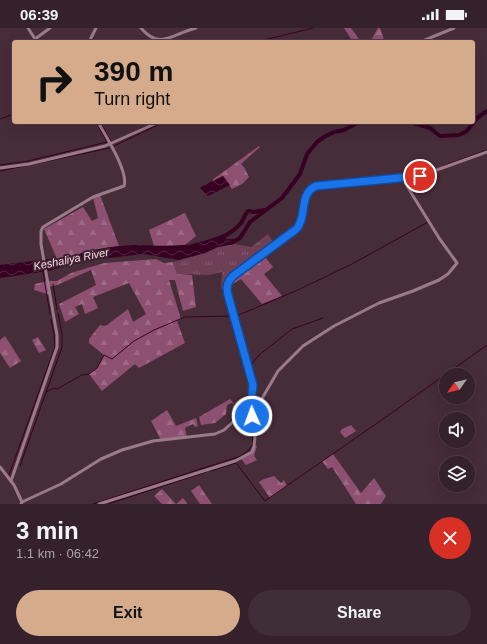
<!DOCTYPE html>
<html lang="en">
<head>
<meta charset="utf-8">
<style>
	:root { --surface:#35212b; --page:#402e37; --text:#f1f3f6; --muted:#aaa3a9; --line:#4f3e47; --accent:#d6ab8b }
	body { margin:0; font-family:Helvetica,sans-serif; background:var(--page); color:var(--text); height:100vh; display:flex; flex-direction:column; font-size:15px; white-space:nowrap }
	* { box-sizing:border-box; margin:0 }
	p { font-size:13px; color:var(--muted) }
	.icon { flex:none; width:22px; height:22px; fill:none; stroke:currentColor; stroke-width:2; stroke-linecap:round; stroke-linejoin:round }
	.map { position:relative; height:476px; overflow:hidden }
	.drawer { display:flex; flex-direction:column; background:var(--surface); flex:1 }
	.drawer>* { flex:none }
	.guide { position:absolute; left:12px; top:12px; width:463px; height:84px; border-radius:4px; box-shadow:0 4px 16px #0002,0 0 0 1px var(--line); background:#d6ab8b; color:#111; overflow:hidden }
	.needle { width:26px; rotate:236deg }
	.tools { position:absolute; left:439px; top:340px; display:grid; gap:8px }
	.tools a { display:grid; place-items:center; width:36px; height:36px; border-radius:50%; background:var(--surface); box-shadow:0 4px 16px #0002,0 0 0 1px var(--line); font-size:20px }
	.pin { position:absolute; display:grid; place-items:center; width:34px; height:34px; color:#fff; margin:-17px; border:2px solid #fff; border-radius:50%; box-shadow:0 1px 4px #0007 }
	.me { position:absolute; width:44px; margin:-22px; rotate:358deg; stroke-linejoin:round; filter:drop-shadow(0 0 3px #0008) }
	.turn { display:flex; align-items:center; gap:14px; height:84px; padding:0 16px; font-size:18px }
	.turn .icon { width:52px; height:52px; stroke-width:2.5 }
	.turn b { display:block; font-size:28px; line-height:34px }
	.round { display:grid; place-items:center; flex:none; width:42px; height:42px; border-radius:21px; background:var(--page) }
	.head { display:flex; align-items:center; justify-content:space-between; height:68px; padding:0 16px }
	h1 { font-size:24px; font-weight:700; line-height:30px }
	.cta { display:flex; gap:8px; margin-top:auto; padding:8px 16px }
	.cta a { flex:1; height:46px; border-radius:24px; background:var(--accent); color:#111; font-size:16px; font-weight:700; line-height:46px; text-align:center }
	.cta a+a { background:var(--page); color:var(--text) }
	.status { display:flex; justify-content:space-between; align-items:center; height:28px; padding:0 20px; background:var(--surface); direction:ltr }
	.status svg { height:11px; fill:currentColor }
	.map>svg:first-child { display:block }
	.grass { fill:url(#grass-tufts) }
	.forest { fill:url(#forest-firs) }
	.water { fill:url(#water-waves) }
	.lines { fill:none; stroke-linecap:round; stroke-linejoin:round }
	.stream { stroke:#370122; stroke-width:1 }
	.river { stroke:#370122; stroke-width:4 }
	.minor { stroke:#9b7b8a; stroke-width:3 }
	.route-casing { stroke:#114b97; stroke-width:10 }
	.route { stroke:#1a73e8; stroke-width:7 }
	.labels { text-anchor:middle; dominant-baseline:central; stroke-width:4; stroke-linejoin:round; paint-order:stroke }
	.water-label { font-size:11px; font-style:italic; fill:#fdd7e9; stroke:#3c222f }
</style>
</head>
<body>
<div class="status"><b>06:39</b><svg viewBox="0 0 49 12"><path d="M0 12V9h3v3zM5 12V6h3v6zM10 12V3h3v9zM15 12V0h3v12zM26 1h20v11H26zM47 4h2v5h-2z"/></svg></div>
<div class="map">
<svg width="487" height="476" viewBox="0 0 487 476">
	<defs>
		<pattern id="grass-tufts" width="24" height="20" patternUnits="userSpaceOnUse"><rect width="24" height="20" fill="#6f3f58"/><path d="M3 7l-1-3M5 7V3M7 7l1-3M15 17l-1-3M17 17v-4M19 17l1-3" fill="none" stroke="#835a6f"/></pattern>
		<pattern id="forest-firs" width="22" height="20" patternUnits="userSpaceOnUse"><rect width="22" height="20" fill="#8d5070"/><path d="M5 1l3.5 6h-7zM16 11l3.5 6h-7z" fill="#9d6884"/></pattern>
		<pattern id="water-waves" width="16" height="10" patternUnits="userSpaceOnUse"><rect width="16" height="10" fill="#370122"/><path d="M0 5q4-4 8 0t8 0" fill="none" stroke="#542541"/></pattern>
	</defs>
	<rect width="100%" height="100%" fill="#472c39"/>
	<path class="grass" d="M268,206l7,11 -49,43 -5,1c0,-6 1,-11 1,-17l-13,3 -32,-1 -4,-12 32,-9 13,-6 16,-3 17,3z"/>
	<g class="forest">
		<path d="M344,0h7l10,14h-8z"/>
		<path d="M378,0h2l5,14h-15z"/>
		<path d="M259,118l1,1 -19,17 3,3 5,10 -7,7 -10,5 -9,-13 -10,5 -1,-1z"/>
		<path d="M100,167l19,51c-21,2 -40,7 -61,15l-14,-32 39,-22 9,14 6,-3 -5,-21z"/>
		<path d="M185,185l11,23 -11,9 -31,1 -5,-16z"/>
		<path d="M278,215l3,3 -16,11 8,10 -9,7 18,22 -20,8 -21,-25 -15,9 7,-12z"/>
		<path d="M156,231l8,4 9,-1 4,12 15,1 4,32 -13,4 -8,-31h-6l12,39 -4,2 8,22 -46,25 -4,-4 -33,27 -13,-17 8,-6 7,-13 -15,-12v-4l11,-14 4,1 3,-1 21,-16 5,13 13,-8 -17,-31 -36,14 5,11 -13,6 -3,-10 -7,3 4,7 -14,8 -6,-18 37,-19 -5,-15 -34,15 -9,2 2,8 -16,-5 1,-6 12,-3h10l14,-8 33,-10z"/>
		<path d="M5,308l16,25 -11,7 -10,-15v-13z"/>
		<path d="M38,309l8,13 -7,3 -7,-13z"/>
		<path d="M230,371l4,5 -3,-1 -4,2 -1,9 -11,9 -14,2 -2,-8z"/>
		<path d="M167,382l9,16 20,-8 2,8 -3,1 -2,-3 -8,4 2,10 -26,2 -10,-19z"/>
		<path d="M351,397l5,6 -11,7 -5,-6 2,-3z"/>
		<path d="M254,418h3l-3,10 3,4 -11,5 -5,-6 11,-7z"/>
		<path d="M333,426l28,39 13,-15 12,18 -5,8h-25l-24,-37 -4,2 -6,-8z"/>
		<path d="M274,448l7,7 3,-3 3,6 -17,12 -11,-16 5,-3z"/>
		<path d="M199,457l13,19h-12l-9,-13z"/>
		<path d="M162,461l14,15 7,-6 4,5v1h-25l-8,-8z"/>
	</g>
	<g class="water">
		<path d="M223,148l7,9 -22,11 -8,-8 12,-8 1,1z"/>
		<path d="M225,206l1,5h8v5l-16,3 -13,6 -26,7 -36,-6 -25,3 -37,4 -32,10 -49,7v-13l49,-6 6,3c26,-10 51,-16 79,-17 16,0 33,2 49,0 14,-1 29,-7 42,-11z"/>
	</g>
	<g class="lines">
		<g class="stream">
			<path d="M256,14l57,-14"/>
			<path d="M0,91l14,-5"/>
			<path d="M100,94l11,19"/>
			<path d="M114,118l50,-24"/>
			<path d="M0,137l28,-4 79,-19 -11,-20"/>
			<path d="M443,138l44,-16"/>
			<path d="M0,143l29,-6 81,-17"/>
			<path d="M405,148l10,-1"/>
			<path d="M247,240l31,-23"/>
			<path d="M43,244l7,42"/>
			<path d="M53,256l4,25"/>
			<path d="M228,262l26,94"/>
			<path d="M226,269c-3,-9 0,-15 6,-22l59,-44c3,-4 7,-7 9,-13 3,-9 0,-22 7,-30 7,-8 77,-11 92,-13"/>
			<path d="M234,289l66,-28 52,-25 76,-42"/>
			<path d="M250,338l9,-11 33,-26 31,-11"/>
			<path d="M248,344l3,15 -2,21"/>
			<path d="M46,364l8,-4 3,1 25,-14 7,-1 8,-6 7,-13 8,4 22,-18 20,-11 31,-13 47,-1"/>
			<path d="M20,438l42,-119v-13l-4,-21"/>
			<path d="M210,443l26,-8 29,38 118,-82 104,-74"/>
			<path d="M9,447l46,-128 -1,-12 -3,-16"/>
			<path d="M93,476l148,-48 8,-6 4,-6 -4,-33"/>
			<path d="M108,476l98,-32"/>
		</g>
		<g class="river">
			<path d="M410,94l20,6 10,8 19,-1 8,-4 10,-13 10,-7"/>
			<path d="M222,209c6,-2 15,-9 19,-14 3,-4 3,-8 7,-12l6,1 10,-2"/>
			<path d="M231,215l9,-5 10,-16 32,-24 18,-24 7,-20 10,-12 7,-5 10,-5 10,-2 15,-8"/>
		</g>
		<g class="minor">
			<path d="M28,0l9,14"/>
			<path d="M141,0c19,23 33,5 55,0"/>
			<path d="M35,11l15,-11"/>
			<path d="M89,14l7,-14"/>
			<path d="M420,14l34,-14"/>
			<path d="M0,140l29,-4 76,-18 54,-24"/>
			<path d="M0,439l14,18 8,17 -1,2"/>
			<path d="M11,453l46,-134v-12l-16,-91v-13l2,-4 50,-30 31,-11c5,-14 -19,-51 -26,-64"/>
			<path d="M22,474l39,-18 40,-25 21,-9 31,-9 62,-7 9,-4 20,-18 16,-10 18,-31 25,-25 31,-20 45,-23 34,-12 26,-11 9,-6 9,-11 -18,-25 -37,-60"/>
			<path d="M99,476l136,-43 17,-9 2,-6 1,-9 -4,-33 2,-19 -26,-90c-1,-9 0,-12 6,-19l58,-43c2,-2 6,-4 7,-6 9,-14 1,-33 18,-41l104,-10 67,-24"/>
		</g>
	</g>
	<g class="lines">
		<g class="route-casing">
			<path id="route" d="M252,388l-1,-12 2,-19 -25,-90c-2,-9 -1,-12 5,-19l58,-43c3,-2 6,-4 7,-6 9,-14 1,-33 18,-41l104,-10"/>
		</g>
		<use href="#route" class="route"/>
	</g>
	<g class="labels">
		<g class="water-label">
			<text transform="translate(71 231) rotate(-11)">Keshaliya River</text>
		</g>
	</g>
</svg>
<div class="tools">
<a><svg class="needle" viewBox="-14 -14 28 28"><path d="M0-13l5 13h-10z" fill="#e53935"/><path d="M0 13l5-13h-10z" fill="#aaa3a9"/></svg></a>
<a><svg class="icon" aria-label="sound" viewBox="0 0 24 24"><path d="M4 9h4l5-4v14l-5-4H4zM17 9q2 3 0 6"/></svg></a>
<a><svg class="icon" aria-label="layers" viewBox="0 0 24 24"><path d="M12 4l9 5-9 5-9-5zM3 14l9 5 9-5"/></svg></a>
</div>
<div class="pin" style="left:420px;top:148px;background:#d93025"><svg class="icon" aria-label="arrive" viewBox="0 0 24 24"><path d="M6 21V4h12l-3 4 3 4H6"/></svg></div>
<svg class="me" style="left:252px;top:388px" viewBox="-20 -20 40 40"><circle r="17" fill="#1a73e8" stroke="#fff" stroke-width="3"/><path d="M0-11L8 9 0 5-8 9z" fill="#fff"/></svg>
<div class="guide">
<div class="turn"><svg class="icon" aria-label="right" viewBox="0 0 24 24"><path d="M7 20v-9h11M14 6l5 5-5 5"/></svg><div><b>390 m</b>Turn right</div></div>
</div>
</div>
<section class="drawer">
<div class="head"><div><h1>3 min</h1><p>1.1 km · 06:42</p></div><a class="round" style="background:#d93025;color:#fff"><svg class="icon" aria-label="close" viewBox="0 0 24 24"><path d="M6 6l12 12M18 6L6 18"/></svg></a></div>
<div class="cta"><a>Exit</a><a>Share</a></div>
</section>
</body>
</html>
